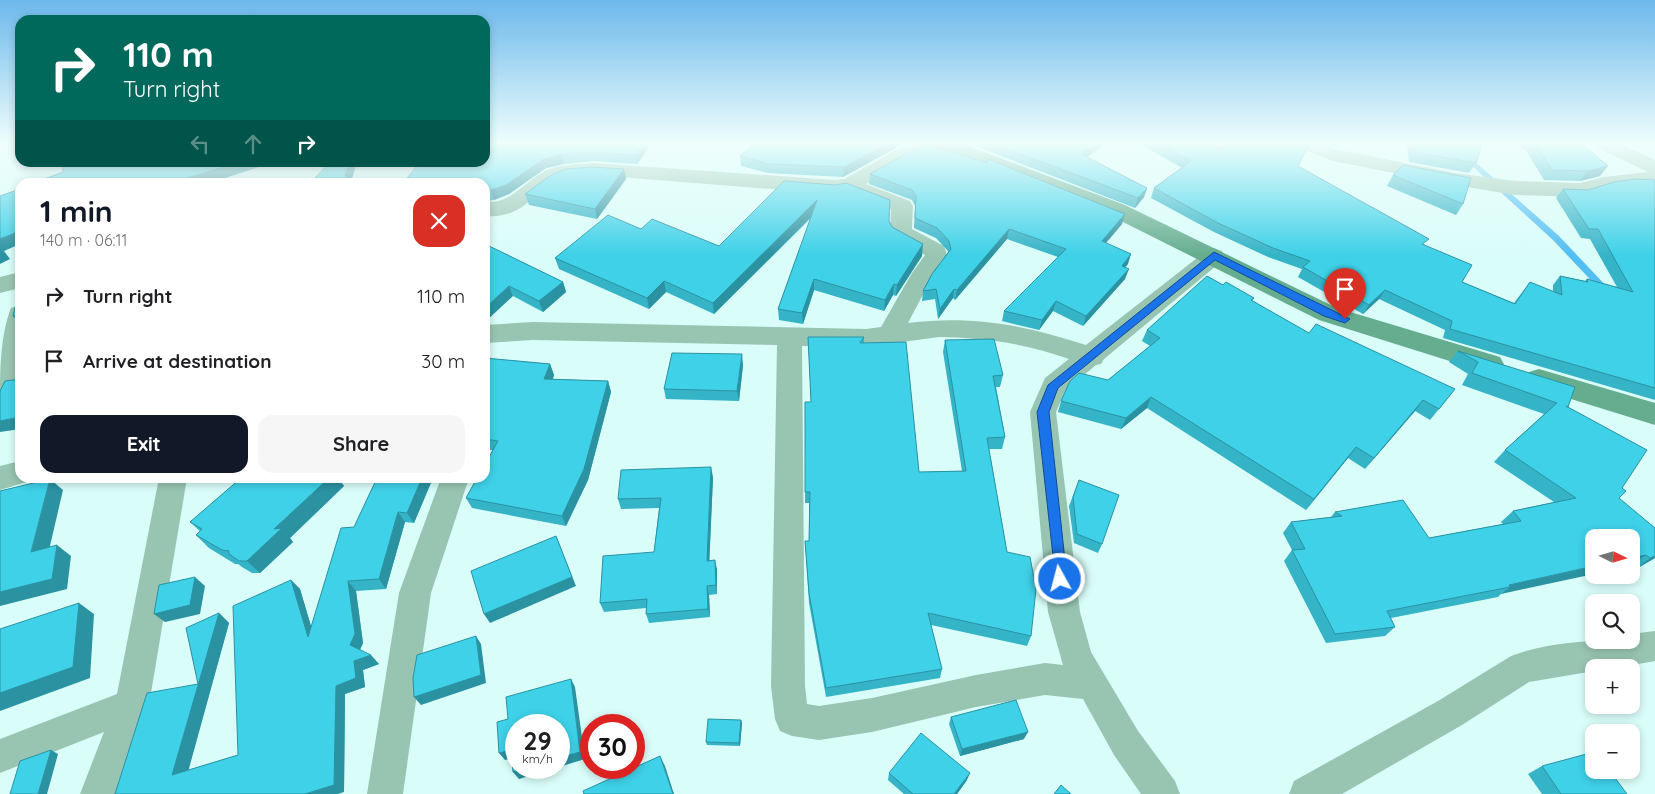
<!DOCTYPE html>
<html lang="en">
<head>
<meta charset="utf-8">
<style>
	:root { --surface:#fff; --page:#f6f6f6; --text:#202124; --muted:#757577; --accent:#111827 }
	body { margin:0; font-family:Quicksand,sans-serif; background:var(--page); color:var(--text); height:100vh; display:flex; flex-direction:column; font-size:19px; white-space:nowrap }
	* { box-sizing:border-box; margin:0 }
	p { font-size:16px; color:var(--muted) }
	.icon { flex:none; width:28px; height:28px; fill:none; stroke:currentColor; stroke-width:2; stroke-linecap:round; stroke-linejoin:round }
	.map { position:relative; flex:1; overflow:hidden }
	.drawer { position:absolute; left:15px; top:178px; width:475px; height:305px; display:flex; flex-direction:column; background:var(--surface); border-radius:15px; box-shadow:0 2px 8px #0003 }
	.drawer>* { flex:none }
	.hud { position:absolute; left:15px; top:15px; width:475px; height:152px; border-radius:15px; box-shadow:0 2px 8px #0003; background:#00695c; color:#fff; overflow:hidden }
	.needle { width:32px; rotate:95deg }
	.fabs { position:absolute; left:1585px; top:529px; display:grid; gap:10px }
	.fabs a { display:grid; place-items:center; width:55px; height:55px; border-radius:10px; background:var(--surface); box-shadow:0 2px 8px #0003; font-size:25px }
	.speed { position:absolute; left:505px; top:714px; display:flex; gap:10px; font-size:25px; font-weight:700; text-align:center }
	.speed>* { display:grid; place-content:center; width:65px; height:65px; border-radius:50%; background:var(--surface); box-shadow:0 2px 8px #0003; line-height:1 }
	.speed small { font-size:12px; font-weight:400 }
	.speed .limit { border:8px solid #d22; background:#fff; color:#111 }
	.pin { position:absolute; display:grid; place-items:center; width:42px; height:42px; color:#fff; margin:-51px -21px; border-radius:50% 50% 50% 0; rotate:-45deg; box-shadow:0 0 5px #0007 }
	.pin .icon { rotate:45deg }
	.me { position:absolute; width:55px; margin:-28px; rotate:353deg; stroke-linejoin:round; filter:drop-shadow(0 0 4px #0008) }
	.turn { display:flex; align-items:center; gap:18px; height:105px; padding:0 25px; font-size:22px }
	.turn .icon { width:65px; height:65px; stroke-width:2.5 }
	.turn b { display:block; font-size:35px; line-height:42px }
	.lanes { display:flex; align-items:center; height:48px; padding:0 25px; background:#0003; justify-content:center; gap:25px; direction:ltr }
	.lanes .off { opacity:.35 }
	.round { display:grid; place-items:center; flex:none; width:52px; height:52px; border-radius:15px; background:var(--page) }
	.head { display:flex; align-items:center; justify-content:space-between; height:85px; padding:0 25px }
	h1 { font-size:30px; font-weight:700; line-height:38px; color:var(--accent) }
	.primary-button { display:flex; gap:10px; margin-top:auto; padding:10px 25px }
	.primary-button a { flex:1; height:58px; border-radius:15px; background:var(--accent); color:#fff; font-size:20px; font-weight:700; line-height:58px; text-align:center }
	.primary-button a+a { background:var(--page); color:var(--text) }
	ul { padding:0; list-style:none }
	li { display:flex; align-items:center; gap:15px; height:65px; padding:0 25px }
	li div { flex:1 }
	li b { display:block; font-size:19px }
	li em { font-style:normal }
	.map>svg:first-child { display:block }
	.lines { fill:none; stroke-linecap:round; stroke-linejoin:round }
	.stream { fill:#52bef2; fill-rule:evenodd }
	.minor { fill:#98c5b1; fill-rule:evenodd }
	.secondary { fill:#66ad90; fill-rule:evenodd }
	.wall { fill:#35b4c8 }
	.shaded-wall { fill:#2b92a2 }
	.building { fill:#3ed1e8; stroke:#2b92a2 }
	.route { fill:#1a73e8; stroke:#114b97 }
</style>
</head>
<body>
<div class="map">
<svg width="1655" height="794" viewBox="0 0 1655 794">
	<rect width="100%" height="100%" fill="#d9fdf9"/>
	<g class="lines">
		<path class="stream" d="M1448,144h7l104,92 50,53 1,2 -1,2h-6l-50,-53z"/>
		<g class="minor">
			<path d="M907,144h24l-3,4 -62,36 44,17 3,5 -1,23 32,17 4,12 -19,25 -21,40c65,-8 116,2 178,22l120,-94 8,-3 8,3 3,5 -3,5 -118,98 -3,5 -5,1 -31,26 -9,21 24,200 11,40 47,79 37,50 5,13h-39l-27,-39 -31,-56 -38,-4 -69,12 -104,25 -53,8 -27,-4 -12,-5 -5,-12 -4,-33 6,-341 -244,-5 -48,3v-18l48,-3 333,7 15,-2 31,-54 13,-18 -32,-18 -3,-5 1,-23 -42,-17 -14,2 -241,-19c-10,1 -21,0 -31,4 -31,13 -39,40 -78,37v-14c27,2 39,-21 62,-32 15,-6 31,-6 47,-7l241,17 9,-1zM939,337c48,1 84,6 130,22l-24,19 -15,34 18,200 15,53 -18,-2 -69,12 -104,23 -53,8 -12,-2 -2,-18 -3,-340 64,1z"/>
			<path d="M1298,144h26l15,6 116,23 60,8 65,2 24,-6 44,-5 -50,-24 -3,-4h25l35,16v24l-49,5 -25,8 -66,-2 -60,-10 -122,-24 -32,-13z"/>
			<path d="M20,272v16l-20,5v-16z"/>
			<path d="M20,305c0,31 5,67 -11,95l-9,3c0,-31 0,-67 11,-95z"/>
			<path d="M20,461v17h12l-2,3 -30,9v-24z"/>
			<path d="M159,478h28l-38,227 -33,89h-36l24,-62 -104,41v-34l117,-45z"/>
			<path d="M441,478h28l-38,115 -28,201h-36l32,-201z"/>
			<path d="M1655,631v30l-39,7h-22v3l-65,11 -67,43 -120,69h-53l5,-13 144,-80 73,-45c35,-14 83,-16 120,-16v-6z"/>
		</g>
		<g class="secondary">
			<path d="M933,144h30l162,61 212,103 163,49 4,7 -4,7 -9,3 -172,-54 -210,-105 -172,-67z"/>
			<path d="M1539,369l116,34v22l-126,-39 -4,-7 4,-7z"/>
		</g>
	</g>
	<g class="wall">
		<path d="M485,144h162l1,5 -11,15 -43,-3 -30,3 -18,4 -37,26 -15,6 -9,1z"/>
		<path d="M972,144h133l-18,13 60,31 -3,9 -9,11 -152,-59z"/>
		<path d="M1140,144h72l8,4 78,18 127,79 37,37 52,21 16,-21 23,10v-7l7,-9 25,5 2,-2 30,8 -27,-48 -9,-1 -25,-40 7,-9 25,1 67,-10v220l-212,-62 2,-8 -66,-31 -16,15 -65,-37 4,-8 -34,-12 -54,-25 -63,-34 3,-10 28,-20z"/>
		<path d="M1328,144h10l-2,3z"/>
		<path d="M1407,144h75l-6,19 -7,10 -60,-11z"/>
		<path d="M1518,144h64l18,32 -20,5 -36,-1 -17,-28z"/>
		<path d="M901,145l-58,32 -75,-4 -27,-7 -1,-10z"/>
		<path d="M870,174l252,50 -16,19 22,21 -3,3v12l-42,47 -30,-15 -14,19 -37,-9 2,-10 54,-54 -51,-18 -52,61 -2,-2 -15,21 -3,-20 -13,2 1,-10 25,-39v-1l-12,-13 -22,-10 1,-22 -3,-6 -43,-16z"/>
		<path d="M1393,175l70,29 -7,11 -69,-29z"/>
		<path d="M626,179l-29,40 -68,-14 -4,-11z"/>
		<path d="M784,181l108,46 30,29 -26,40 -3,-1 -9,16 -70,-21 -11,34 -24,-4 -1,-11 33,-91 -97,96 -48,-22 -17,17 -90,-40 -4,-11 86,-29 78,17z"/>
		<path d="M485,244l78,38 3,10 -23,20 -30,-16z"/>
		<path d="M1223,285l31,13 -2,3 57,32 146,56 -25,31 -15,-9 -50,58 -17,-11 -42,52 -159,-102 -26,21 -63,-17 3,-11 47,-21 42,-34 -8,-5 5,-11z"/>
		<path d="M808,337h56v6l55,129 43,-1 -19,-119 2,-12 58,35 -3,12h-4l9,50 -3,12h-13l18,103 24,84 -4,10 -96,-21 11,44 -2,9 -114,19 -17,-94 -4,-62h4v-38h-4v-11l6,-90z"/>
		<path d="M1458,351l110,56 54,81 -3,10 36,60 -19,11 -5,-4v-27l-130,56 -3,3 -107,21 4,9 -10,9 -59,7 -42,-82 8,-11 -9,-17 8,-11 40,-5 4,-5 94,26 74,-14 -2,-2 12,-11 41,-9 -60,-40 11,-12 39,-36 -82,-29 6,-11 -19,-12z"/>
		<path d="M485,358l65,6 4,11 -1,4 55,2 3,11 -23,88 -22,46 -94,-18 -6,-10 27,-48h-8z"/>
		<path d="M743,365l-4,36 -73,-2 -2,-10z"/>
		<path d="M713,477l-4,84 8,8v25l-8,1 1,22 -61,6 -3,-9v-6l-42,4 -4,-9 54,-51 5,-44 -38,1 -3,-10z"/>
		<path d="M241,478h97l6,8 -54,52 3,4 -33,31h-8l-10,-6 -4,-3h-3l-26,-16 -13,-13 4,-4 -10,-9z"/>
		<path d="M377,478h56l-19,45 -9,-1 -19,67 -30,2 7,52 -3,7 19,14 -16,6 2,17 -20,7 -1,98 -229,2 83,-110 21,-71 10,10 -41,147 50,-15 53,-175 9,9 11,38 43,-100z"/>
		<path d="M1079,480l23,64 -4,9 -24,-10 -5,-37z"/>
		<path d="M951,717l73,22 -64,17 -11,-32z"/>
		<path d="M741,720l1,3 -2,23 -33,-1 -1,-3z"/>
		<path d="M1542,766l85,28h-85l-14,-20z"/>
		<path d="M889,773l78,7 -10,14h-53l-16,-14z"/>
	</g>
	<g class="shaded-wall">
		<path d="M644,144h3l1,5 -11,15 -1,-9z"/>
		<path d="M887,144h14v1l-58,32 1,-10z"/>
		<path d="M1095,144h10l-27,20 3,-10z"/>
		<path d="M562,154l2,10 -18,4 -37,26 -15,6 -3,-10 53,-31z"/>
		<path d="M237,162h34v1l-58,19h-37z"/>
		<path d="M349,162h8l-6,20 -6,-6z"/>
		<path d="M1608,166l-8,10 -20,5 8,-10z"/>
		<path d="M624,169l2,10 -29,40 -2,-10z"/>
		<path d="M1147,188l-3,9 -9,11 3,-10z"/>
		<path d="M817,200v11l-103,103 -1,-11z"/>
		<path d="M1125,214l-3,10 -23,27 3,-10z"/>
		<path d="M1009,229l-2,10 -52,61 2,-10z"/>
		<path d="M20,231v13l-16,7 6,8 -10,5v-25z"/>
		<path d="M923,244l-1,12 -26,40 1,-11z"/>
		<path d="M1131,254l-3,10 -10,12 4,-10z"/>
		<path d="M1129,269l-4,10 -42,47 3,-10z"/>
		<path d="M814,279v11l-11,34 -1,-11z"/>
		<path d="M664,281l2,11 -17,17 -2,-11z"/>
		<path d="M563,282l3,10 -23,20 -4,-11z"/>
		<path d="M894,284l-1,11 -9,16 1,-11z"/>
		<path d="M509,286l4,10 -28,26v-14z"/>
		<path d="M954,289l-1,9 -15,21 2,-10z"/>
		<path d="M1385,290l-6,9 -16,15 6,-9z"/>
		<path d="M1056,301l-3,10 -14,19 3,-10z"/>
		<path d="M20,315v9l-7,-8z"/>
		<path d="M742,354l1,11 -4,36 -2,-10z"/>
		<path d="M550,364l4,11 -6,15 -4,-11z"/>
		<path d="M608,381l3,11 -23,88 -22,46 -4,-10z"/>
		<path d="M1151,397l-4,11 -26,21 5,-11z"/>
		<path d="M1423,400l-8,11 -50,58 9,-11z"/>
		<path d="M20,417v12l-20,3v-11z"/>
		<path d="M1356,447l-8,11 -42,52 8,-11z"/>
		<path d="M711,467l2,10 -4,93 -2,-9z"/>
		<path d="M329,478h9l6,8 -54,52 3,4 -33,31 -13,-12 27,-32z"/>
		<path d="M422,478h11l-19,45 -7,-10z"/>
		<path d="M50,479l13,11 -17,73 -15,-11z"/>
		<path d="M398,512l7,10 -19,67 -7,-10z"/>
		<path d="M556,536l20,50 -86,37 -6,-9z"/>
		<path d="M57,545l14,11 -4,33 -67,17v-14z"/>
		<path d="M1646,555l-15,10v-7z"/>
		<path d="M1655,556v2l-19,11 14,-11z"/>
		<path d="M715,560l2,9v25l-1,-9z"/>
		<path d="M1594,566v8l-93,20 9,-7 -1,-2z"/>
		<path d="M195,577l10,9 -5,28 -35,8 -11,-8z"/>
		<path d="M291,580l9,9 17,57 -9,-9z"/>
		<path d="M348,581l8,10 7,52 -5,11 -8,-9z"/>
		<path d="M707,586l2,9 1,22 -2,-8z"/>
		<path d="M79,603l15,11 -4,64 -90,33v-18z"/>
		<path d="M219,613l10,10 -44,160 -13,-8z"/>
		<path d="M476,636l5,8 5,39 -65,22 -7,-8z"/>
		<path d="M371,655l8,9 -16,6 2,17 -20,7 -1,98 -6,2h-33l31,-108 18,-25z"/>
		<path d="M571,679l4,8 10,72 -26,8v-9z"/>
		<path d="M741,720l1,3 -2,23 -1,-3z"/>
		<path d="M1028,732l-4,7 -64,17 2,-7z"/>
		<path d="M51,750l7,4 -11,40h-9z"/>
		<path d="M511,750l5,7 -11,3 -6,-7z"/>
		<path d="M660,756l5,10 9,28h-1z"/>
		<path d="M529,768h27l-37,11 -6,-7z"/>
		<path d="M970,773l-3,7 -10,14h-3z"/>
	</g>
	<g class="building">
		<path d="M485,144h159l-8,11 -44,-3 -30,2 -18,5 -38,26 -15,5 -6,1v-9h-81l16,-20h65z"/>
		<path d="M754,144h133l-43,23 -76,-3 -28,-8z"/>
		<path d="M923,144h4l60,19 1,-4 137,55 -23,27 29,13 -9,12 7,3 -43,47 -30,-15 -14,19 -38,-9 62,-62 -57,-20 -52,61 -3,-1 -14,20 -4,-20 -13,2 9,-17 19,-25 -2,-8 -12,-13 -22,-10 1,-22 -4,-6 -42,-16z"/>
		<path d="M994,144h101l-14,10 66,34 -9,10z"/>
		<path d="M1160,144h52l8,4 7,-4h82l-11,22 131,73 -7,5 50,21 -10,17 53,22 15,-22 32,13 -2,-19 28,6 -1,-3 46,13 -35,-63h-9l-26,-40 25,1 26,-8 21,-3 20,1v208l-205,-59 2,-8 -67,-31 -16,15 -66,-38 7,-6 -37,-13 -55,-25 -64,-35 37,-27z"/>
		<path d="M1414,144h68l-6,19 -61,-11z"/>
		<path d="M1535,144h47l26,22 -20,5 -36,-1z"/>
		<path d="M62,162h175l-61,20h-140l27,-10z"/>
		<path d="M330,162h19l-4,14 14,6h-48l4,-4z"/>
		<path d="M1403,165l68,13 -8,26 -70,-29z"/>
		<path d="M592,167l32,2 -29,40 -70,-15 25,-18 15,-7z"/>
		<path d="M784,181l51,4 11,-2 44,17 -1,21 3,6 31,17 -26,41 -3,-1 -9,16 -71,-21 -12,34 -24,-4 39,-109 -104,103 -49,-22 -17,17 -92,-40 53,-43 33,14 11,-10 67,27z"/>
		<path d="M20,189v42l-20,8v-43z"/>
		<path d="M485,244l78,38 -24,19 -30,-15 -24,22z"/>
		<path d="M1207,276l16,9 3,-3 28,16 -3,2 58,33 7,-9 139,65 -16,20 -16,-9 -49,58 -18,-11 -42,52 -163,-102 -25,21 -65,-17 9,-20 9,-8 29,7 52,-42 -13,-8z"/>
		<path d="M20,287v28l-7,1z"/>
		<path d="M808,337h56l-4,6 46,-1 13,130 47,-1 -21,-131 49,-1 9,36 -10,1 12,61 -18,1 20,114 23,5 6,32 -5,47 -103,-23 14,56 -116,19 -17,-95 -4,-52h4l1,-49h-5v-90h6z"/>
		<path d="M1458,351l117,36 -7,20 -2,-1 81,44 -25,38 4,3 -7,7 36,30v28l-5,2 -4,-3 -15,3v-20h-37v28l-85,19 1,2 -123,24 8,16 -60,7 -43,-84 13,-1 -14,-27 51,-6 -7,-4 68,-12 26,38 92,-17 -8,-10 63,-13 -71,-48 52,-47 -85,-30 6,-11z"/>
		<path d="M672,353l70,1 -5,37 -73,-2z"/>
		<path d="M485,358l65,6 -6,15 64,2 -24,88 -22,47 -96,-18 11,-20h8v-14l13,-23 -13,-2z"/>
		<path d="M20,379v38l-20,4v-30l5,-10z"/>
		<path d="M711,467l-4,94 8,-1 1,25 -9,1 1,23 -62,5 1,-15 -47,4 3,-47 51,-4 7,-54 -43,1 3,-29z"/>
		<path d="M241,478h88l-55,51 8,-1 -35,33h-8l-10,-7v-3l-7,-1 -26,-15 6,-6 -12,-7z"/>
		<path d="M377,478h45l-15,35 -9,-1 -19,67 -31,2 7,53 -5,11 21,10 -17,6 2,17 -20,8 -2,99 -29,9h-190l32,-101 51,-9 -12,-56 33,-15 -47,162 66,-20 -5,-149 58,-26 17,57 33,-109 13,-1z"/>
		<path d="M50,479l-19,73 26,-7 -5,34 -52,13v-101z"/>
		<path d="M1079,480l40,15 -17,49 -25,-10 -4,-37z"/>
		<path d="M556,536l16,41 -88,37 -13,-43z"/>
		<path d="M195,577l-5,28 -36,9 5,-29z"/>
		<path d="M79,603l-6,64 -73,26v-64z"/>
		<path d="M476,636l5,39 -67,22 -1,-19 4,-23z"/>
		<path d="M571,679l9,73 -21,6v-33h-43v43h13l-16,4 -2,-22 -12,3 -2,-31 11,-3 -2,-22z"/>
		<path d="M1016,700l12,32 -66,17 -11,-32z"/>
		<path d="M708,719l33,1 -2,23 -33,-1z"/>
		<path d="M921,733l49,40 -16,21h-41l-24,-21z"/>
		<path d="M51,750l-13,44h-28l10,-33z"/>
		<path d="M1594,752v18h15l18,24h-66l-19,-28z"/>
		<path d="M660,756l13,38h-89l-1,-3z"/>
		<path d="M1061,785l10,9h-17z"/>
	</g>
	<linearGradient id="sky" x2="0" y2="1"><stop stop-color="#6cb8ec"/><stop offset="0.56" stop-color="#eefefc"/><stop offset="1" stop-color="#eefefc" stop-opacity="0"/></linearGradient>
	<rect width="1655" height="255" fill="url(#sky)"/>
	<path class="route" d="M1214,252l136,67 -5,4 -21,-7 -109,-56 -157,128 -9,24 18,167 -2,4h-9l-19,-171 11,-27z"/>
</svg>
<div class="fabs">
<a><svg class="needle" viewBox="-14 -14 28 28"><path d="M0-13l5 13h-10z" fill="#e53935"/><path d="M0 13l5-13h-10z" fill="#757577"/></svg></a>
<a><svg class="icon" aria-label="search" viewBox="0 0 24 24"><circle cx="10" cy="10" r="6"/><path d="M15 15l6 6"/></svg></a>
<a>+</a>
<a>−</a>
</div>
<div class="speed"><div>29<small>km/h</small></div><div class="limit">30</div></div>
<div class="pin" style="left:1345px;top:319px;background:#d93025"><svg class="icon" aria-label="arrive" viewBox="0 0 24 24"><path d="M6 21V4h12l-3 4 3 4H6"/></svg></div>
<svg class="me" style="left:1060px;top:579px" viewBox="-20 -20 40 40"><circle r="17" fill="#1a73e8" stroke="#fff" stroke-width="3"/><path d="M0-11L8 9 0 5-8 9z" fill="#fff"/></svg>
<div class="hud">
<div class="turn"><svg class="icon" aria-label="right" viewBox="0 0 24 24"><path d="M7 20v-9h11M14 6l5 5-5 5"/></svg><div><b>110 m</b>Turn right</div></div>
<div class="lanes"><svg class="icon off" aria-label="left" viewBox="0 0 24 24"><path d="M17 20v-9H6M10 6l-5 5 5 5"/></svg><svg class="icon off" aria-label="ahead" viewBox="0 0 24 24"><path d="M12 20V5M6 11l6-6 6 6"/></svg><svg class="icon" aria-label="right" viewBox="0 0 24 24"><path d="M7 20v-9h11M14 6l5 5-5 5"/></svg></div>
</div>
<section class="drawer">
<div class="head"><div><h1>1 min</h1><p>140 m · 06:11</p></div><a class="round" style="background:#d93025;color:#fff"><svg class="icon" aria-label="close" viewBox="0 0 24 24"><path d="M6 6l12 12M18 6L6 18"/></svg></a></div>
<ul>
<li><svg class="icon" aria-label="right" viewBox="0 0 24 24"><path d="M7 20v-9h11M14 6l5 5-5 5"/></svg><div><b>Turn right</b></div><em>110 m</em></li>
<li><svg class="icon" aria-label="arrive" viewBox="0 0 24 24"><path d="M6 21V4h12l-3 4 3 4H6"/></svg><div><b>Arrive at destination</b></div><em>30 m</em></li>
</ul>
<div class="primary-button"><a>Exit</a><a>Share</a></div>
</section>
</div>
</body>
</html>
